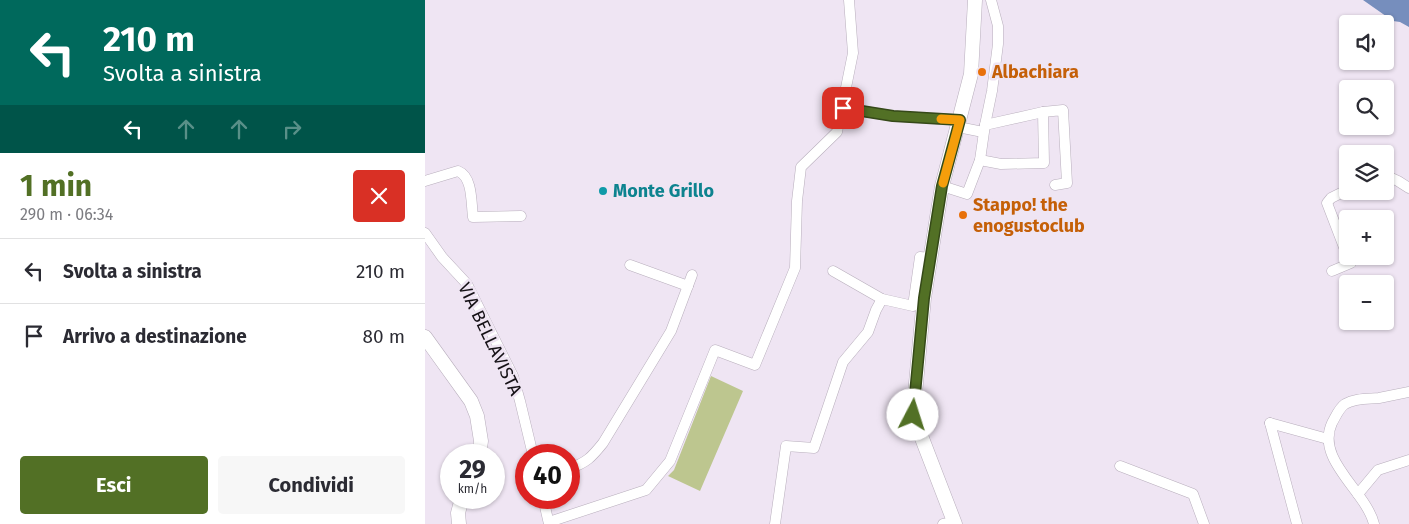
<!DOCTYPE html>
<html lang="it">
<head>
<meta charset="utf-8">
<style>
	:root { --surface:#fff; --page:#f7f7f7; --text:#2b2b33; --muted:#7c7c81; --line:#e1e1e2; --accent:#527025 }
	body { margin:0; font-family:"Fira Sans",sans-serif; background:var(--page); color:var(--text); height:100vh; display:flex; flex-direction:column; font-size:19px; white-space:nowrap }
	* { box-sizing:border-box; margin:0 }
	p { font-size:16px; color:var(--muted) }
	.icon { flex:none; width:28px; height:28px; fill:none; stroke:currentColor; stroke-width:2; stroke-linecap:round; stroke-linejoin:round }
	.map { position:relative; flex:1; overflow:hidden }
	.side { display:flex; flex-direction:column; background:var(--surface); width:425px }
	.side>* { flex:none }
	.hud { background:#00695c; color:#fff; overflow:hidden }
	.tools { position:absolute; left:914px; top:15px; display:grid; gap:10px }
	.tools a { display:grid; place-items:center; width:55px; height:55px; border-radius:5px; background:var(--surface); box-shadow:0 1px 4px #0004; font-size:25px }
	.speed { position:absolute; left:15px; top:444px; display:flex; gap:10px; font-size:25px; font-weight:700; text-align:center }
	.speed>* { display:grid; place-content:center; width:65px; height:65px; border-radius:50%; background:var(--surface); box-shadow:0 1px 4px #0004; line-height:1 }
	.speed small { font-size:12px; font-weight:400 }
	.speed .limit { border:8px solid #d22; background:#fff; color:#111 }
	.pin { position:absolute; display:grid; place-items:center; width:42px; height:42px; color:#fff; margin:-21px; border-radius:10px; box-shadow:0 2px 8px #0006 }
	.me { position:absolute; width:55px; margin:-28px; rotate:5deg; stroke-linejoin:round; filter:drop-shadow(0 0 4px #0008) }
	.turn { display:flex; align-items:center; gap:18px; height:105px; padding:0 20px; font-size:22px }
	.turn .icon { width:65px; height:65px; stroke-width:2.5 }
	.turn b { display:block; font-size:35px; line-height:42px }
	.lanes { display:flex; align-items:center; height:48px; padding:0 20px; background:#0003; justify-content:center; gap:25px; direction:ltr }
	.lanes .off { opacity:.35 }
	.round { display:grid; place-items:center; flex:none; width:52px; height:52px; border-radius:5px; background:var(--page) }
	.head { display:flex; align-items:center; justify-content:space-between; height:85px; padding:0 20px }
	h1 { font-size:30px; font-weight:700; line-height:38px; color:var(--accent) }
	.cta { display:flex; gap:10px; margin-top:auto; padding:10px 20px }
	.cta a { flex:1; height:58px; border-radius:5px; background:var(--accent); color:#fff; font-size:20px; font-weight:700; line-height:58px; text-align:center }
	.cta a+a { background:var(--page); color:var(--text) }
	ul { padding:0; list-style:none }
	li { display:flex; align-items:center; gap:15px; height:65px; padding:0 20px; border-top:1px solid var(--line) }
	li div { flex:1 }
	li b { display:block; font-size:19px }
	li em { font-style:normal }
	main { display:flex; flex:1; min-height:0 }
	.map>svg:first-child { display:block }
	.green { fill:#bdc68f }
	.water { fill:#768ebd }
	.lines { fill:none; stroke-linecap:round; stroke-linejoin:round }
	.street-casing { stroke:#b8aebc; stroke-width:11 }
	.secondary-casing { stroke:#b8aebc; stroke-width:15 }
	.street { stroke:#fff; stroke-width:10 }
	.secondary { stroke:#fff; stroke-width:14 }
	.route-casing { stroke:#354918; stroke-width:12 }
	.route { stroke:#527025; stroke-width:9 }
	.slow { stroke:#f59e0b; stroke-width:9 }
	.food-dot { fill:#e8710a; stroke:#efe5f3; stroke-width:2 }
	.culture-dot { fill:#0f9aa8; stroke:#efe5f3; stroke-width:2 }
	.labels { text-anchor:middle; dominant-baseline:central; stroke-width:5; stroke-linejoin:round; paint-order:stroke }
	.food-label { font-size:18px; font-weight:bold; fill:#c56008; stroke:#efe5f3; text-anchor:start }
	.culture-label { font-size:18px; font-weight:bold; fill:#0d838f; stroke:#efe5f3; text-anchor:start }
	.street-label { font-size:18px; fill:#151116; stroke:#efe5f3 }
</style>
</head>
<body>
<main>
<section class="side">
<div class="hud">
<div class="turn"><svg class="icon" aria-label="left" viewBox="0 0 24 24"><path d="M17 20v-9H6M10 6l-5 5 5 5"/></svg><div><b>210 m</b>Svolta a sinistra</div></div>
<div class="lanes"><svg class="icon" aria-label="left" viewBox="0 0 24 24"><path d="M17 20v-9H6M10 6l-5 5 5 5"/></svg><svg class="icon off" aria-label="ahead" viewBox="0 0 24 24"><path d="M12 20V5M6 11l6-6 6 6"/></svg><svg class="icon off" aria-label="ahead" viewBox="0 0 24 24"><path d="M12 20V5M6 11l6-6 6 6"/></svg><svg class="icon off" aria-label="right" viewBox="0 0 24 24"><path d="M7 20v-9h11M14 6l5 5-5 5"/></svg></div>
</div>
<div class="head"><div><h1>1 min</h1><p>290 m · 06:34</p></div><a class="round" style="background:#d93025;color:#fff"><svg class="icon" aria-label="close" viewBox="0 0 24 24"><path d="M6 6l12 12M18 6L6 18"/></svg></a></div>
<ul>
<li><svg class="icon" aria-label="left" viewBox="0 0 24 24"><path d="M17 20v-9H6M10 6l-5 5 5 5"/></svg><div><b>Svolta a sinistra</b></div><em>210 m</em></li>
<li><svg class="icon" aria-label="arrive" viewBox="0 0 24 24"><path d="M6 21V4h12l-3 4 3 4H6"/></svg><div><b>Arrivo a destinazione</b></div><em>80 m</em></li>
</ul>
<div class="cta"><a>Esci</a><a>Condividi</a></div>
</section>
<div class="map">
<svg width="984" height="524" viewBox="0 0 984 524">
	<rect width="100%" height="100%" fill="#efe5f3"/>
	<path class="green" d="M286,376l32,15 -43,100 -32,-15 6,-6z"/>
	<path class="water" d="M938,0h46v27l-9,-5 -7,-1z"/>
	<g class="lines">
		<g class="street-casing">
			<g id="street">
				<path d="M418,108l50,8 67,4"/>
				<path d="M560,125l58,-13 20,-2 4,73 -12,2"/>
				<path d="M533,127l25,5"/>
				<path d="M555,160l21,4 43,-1 -1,-51"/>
				<path d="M960,175l13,6 11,7"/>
				<path d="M0,181l33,-10c15,6 13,32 15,46l48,-1"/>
				<path d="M517,186l25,8 13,-34 5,-35 7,-34 6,-47v-18l-7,-26"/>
				<path d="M922,190l-16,8 -4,5 20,52"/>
				<path d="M0,233l17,24 25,27 46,92 7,25 13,54"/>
				<path d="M205,265l58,21"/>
				<path d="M408,271l49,28"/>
				<path d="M907,271l19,-8 -3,-7"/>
				<path d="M845,423l27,101"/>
				<path d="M845,423l58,16"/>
				<path d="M695,466l73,28 11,30"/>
				<path d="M144,469c18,-7 22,-11 34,-26l68,-112 21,-56"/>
				<path d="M933,494l20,-24 31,-10"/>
				<path d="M118,498l6,26"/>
				<path d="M124,522l97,-32 24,-29 45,-111 40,15 40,-97 2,-67 4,-34 36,-35 16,-79 -4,-53"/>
				<path d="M350,524l11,-78 28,2 29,-86 25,-30 8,-22 6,-11 31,7 7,-49 11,1"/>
				<path d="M518,524l11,-2"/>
				<path d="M949,524c-8,-33 -59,-64 -42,-101 4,-7 7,-15 13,-19 10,-6 23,-5 34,-6 10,-2 20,-4 30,-6"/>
			</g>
		</g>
		<g class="secondary-casing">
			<g id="secondary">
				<path d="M0,337l46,64 6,15 4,25 -2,14"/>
				<path d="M34,524l-1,-11 4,-15"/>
				<path d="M530,524l-42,-109 11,-117 18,-112 29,-112 4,-74"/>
			</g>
		</g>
		<use href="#street" class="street"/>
		<use href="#secondary" class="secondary"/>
	</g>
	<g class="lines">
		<g class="route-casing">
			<path id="route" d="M418,108l50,8 67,4 -18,66 -18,112 -11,117"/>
		</g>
		<use href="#route" class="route"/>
		<path class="slow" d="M516,119l19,1 -17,63"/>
	</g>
	<g class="food-dot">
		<circle cx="557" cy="72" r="5"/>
		<circle cx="538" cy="215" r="5"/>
	</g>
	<circle class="culture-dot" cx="178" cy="191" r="5"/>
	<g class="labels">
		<g class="food-label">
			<text x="567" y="72">Albachiara</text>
			<text x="548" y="205">Stappo! the<tspan x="548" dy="21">enogustoclub</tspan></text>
		</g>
		<g class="culture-label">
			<text x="188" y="191">Monte Grillo</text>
		</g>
		<g class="street-label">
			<text transform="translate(65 339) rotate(64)">VIA BELLAVISTA</text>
		</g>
	</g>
</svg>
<div class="tools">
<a><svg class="icon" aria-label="sound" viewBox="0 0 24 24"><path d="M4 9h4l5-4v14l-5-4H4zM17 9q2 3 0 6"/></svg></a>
<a><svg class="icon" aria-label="search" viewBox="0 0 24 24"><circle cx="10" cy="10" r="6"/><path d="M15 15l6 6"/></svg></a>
<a><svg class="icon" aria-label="layers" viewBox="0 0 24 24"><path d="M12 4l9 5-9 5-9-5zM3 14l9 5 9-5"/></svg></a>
<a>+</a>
<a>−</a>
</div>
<div class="speed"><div>29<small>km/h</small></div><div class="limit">40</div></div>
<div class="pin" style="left:418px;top:108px;background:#d93025"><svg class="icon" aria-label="arrive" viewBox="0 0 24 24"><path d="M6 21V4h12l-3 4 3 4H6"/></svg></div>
<svg class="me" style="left:488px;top:415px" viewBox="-20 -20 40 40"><circle r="19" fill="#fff"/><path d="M0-13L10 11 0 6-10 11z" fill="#527025"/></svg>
</div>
</main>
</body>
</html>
